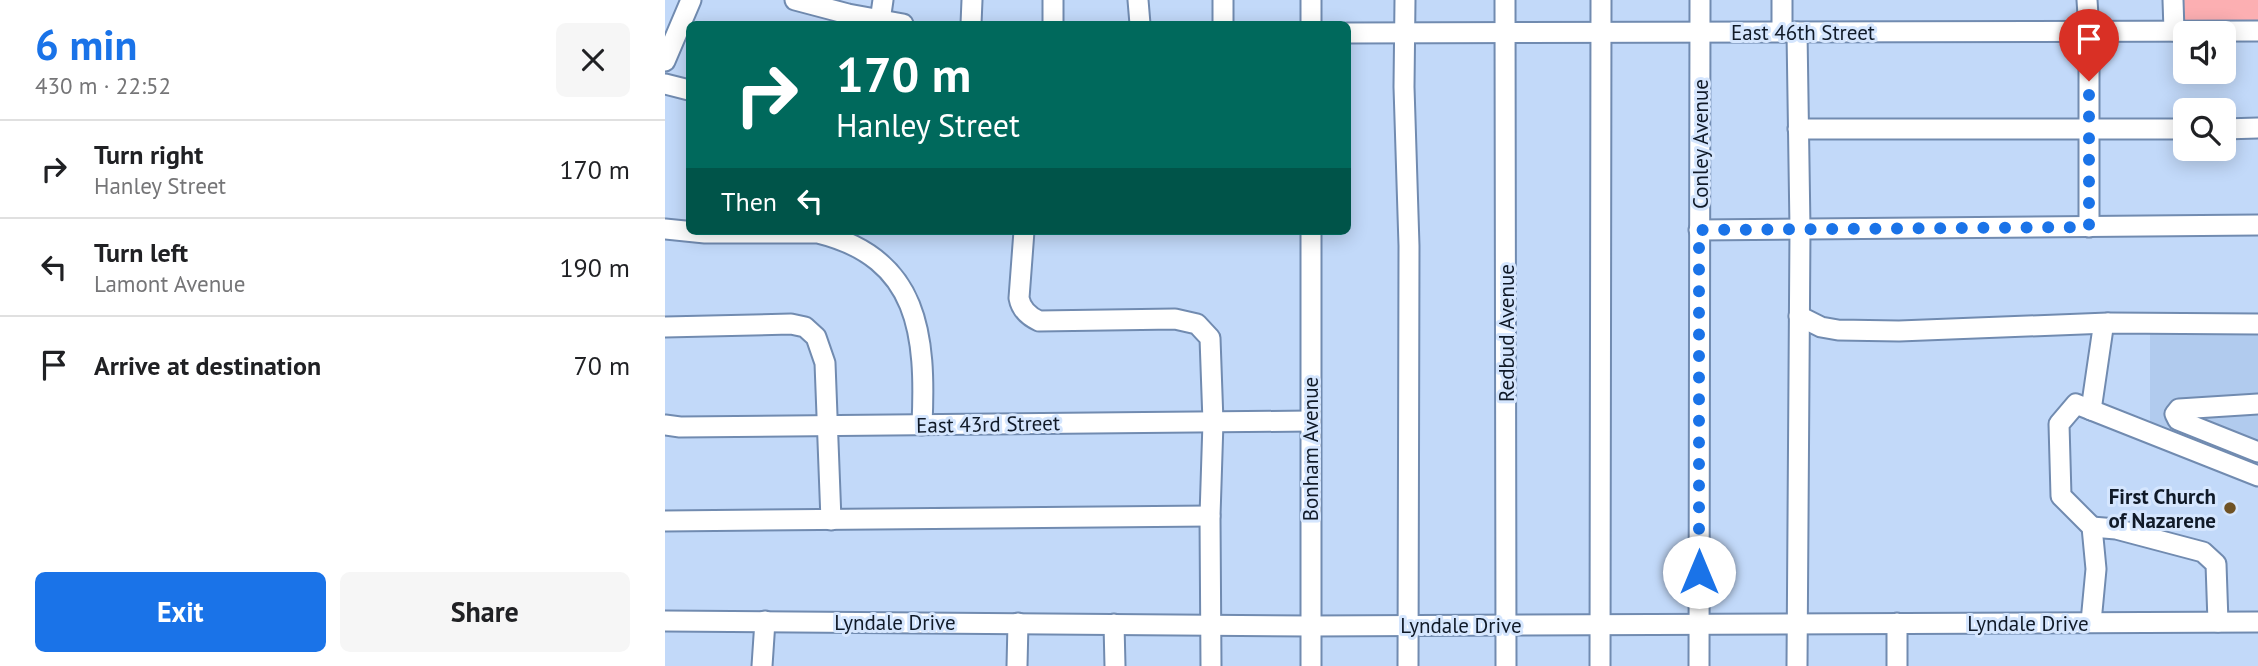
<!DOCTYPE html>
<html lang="en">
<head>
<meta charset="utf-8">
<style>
	:root { --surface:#fff; --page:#f6f6f6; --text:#202124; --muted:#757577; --line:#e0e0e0; --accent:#1a73e8 }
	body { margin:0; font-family:"PT Sans",sans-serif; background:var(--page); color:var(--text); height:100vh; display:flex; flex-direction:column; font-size:26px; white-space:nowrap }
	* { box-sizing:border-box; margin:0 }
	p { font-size:23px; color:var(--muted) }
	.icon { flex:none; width:38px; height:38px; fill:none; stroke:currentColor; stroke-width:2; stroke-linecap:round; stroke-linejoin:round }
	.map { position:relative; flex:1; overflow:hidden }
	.details { display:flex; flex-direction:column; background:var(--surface); width:665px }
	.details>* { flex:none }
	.guide { position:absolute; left:21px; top:21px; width:665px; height:214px; border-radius:10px; box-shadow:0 4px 18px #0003; background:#00695c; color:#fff; overflow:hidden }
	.fabs { position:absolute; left:1508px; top:21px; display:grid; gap:14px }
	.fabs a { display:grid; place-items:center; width:63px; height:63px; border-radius:10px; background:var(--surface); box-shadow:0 4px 18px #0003; font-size:35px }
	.pin { position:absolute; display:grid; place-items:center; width:60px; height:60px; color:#fff; margin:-72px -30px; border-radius:50% 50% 50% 0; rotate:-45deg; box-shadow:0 0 7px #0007 }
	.pin .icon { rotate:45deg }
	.me { position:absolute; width:77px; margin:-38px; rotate:0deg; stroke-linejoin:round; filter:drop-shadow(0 0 5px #0008) }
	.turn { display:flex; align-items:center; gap:24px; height:147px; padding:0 35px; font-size:32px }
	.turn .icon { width:91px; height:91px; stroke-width:2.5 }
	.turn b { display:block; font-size:49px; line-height:60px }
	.then { display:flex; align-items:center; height:66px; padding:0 35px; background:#0003; gap:14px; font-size:26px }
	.round { display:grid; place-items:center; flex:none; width:74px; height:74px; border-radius:10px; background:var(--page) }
	.overview { display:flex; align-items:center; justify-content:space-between; height:119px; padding:0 35px }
	h1 { font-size:42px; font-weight:800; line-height:52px; color:var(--accent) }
	.primary-button { display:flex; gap:14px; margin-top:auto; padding:14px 35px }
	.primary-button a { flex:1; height:80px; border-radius:10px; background:var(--accent); color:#fff; font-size:28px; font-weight:800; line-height:80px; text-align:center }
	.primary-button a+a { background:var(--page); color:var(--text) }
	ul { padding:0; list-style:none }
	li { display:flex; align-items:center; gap:21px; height:98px; padding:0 35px; border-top:2px solid var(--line) }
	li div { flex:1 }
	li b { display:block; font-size:26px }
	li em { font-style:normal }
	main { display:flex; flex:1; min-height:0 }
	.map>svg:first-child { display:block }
	.built { fill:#b1cbee }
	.green { fill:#fcafb2 }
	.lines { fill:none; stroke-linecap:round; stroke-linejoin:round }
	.minor-casing { stroke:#718bb0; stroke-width:23 }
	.minor { stroke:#fff; stroke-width:19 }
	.route { stroke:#1a73e8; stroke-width:12; stroke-dasharray:0 21.6 }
	.poi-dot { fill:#6f5225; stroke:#d5e6fe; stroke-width:2.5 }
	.labels { text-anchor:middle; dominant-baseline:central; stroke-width:6; stroke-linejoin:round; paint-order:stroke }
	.street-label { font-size:21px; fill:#101a28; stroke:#d5e6fe }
	.poi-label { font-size:21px; font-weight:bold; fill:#101a28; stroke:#d5e6fe; text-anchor:end }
</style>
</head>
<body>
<main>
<section class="details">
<div class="overview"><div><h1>6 min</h1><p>430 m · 22:52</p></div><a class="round"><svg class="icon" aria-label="close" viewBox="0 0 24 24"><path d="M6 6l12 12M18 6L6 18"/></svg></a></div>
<ul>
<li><svg class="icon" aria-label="right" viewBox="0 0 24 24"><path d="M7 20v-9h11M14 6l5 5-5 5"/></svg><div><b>Turn right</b><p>Hanley Street</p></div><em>170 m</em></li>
<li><svg class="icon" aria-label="left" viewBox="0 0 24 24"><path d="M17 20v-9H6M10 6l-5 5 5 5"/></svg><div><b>Turn left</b><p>Lamont Avenue</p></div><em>190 m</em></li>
<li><svg class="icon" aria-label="arrive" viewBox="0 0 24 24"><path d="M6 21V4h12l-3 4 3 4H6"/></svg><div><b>Arrive at destination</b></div><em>70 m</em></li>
</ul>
<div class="primary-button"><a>Exit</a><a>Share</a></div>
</section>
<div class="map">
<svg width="1593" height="666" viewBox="0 0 1593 666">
	<rect width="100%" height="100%" fill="#c2d9f9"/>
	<path class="built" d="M1485,321l108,1v150l-108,-45z"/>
	<path class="green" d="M1508,0h85v31h-84z"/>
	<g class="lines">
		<g class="minor-casing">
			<g id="minor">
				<path d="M130,0l53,14 55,10"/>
				<path d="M473,0l2,24"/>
				<path d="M740,0l-1,87 5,159 -1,420"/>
				<path d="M840,0l1,666"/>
				<path d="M1117,0v32"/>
				<path d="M1422,0l2,31v196"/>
				<path d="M1508,0l1,31"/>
				<path d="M215,21l3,-21"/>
				<path d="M306,24l1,-24"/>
				<path d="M388,24v-24"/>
				<path d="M558,24v-24"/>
				<path d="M646,24v-24"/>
				<path d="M1132,32l3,197 -3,437"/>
				<path d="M682,33l911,-2"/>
				<path d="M0,61l26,-61"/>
				<path d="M0,84l24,6"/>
				<path d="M1133,129h388"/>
				<path d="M1559,129l34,-1"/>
				<path d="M0,229l40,4h113c102,25 108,103 104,192"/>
				<path d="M1034,230l559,-5"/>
				<path d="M359,231l-5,67c2,11 9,18 20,23l136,-2 22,5 13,14 3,84 -3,94 1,150"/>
				<path d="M646,231v435"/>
				<path d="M1134,316l22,11 17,3 61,1 209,-8"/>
				<path d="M0,327l126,-3 14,3 11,10 9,26 6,157"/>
				<path d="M1593,404l-79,5 -4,5 3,6 80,32"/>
				<path d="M1426,410l12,-82 5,-5 150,1"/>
				<path d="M0,425l15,2 630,-6"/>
				<path d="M0,521l545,-5"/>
				<path d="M1427,527l24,2 87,23 13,12 2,58"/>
				<path d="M0,621l645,5 948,-4"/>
				<path d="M1426,622l5,-53 -4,-42 -31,-31 -2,-72 17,-20 182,72"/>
				<path d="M1232,623v43"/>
				<path d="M449,624l1,42"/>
				<path d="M97,666l3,-45"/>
				<path d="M352,666l1,-43"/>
				<path d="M935,666l1,-666"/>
				<path d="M1034,666l1,-666"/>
			</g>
		</g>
		<use href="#minor" class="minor"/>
	</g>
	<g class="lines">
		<path class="route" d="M1034,572v-342l390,-3v-146"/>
	</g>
	<circle class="poi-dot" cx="1565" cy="508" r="7"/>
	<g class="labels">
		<g class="street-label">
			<text x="1138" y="32">East 46th Street</text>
			<text transform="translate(1035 144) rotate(-90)">Conley Avenue</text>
			<text transform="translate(841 333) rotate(-90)">Redbud Avenue</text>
			<text transform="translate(323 424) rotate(-1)">East 43rd Street</text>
			<text transform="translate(645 449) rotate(-90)">Bonham Avenue</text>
			<text x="230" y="622">Lyndale Drive</text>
			<text x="1363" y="623">Lyndale Drive</text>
			<text x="796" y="625">Lyndale Drive</text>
		</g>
		<g class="poi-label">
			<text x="1551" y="496">First Church<tspan x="1551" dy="24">of Nazarene</tspan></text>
		</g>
	</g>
</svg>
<div class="fabs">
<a><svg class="icon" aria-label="sound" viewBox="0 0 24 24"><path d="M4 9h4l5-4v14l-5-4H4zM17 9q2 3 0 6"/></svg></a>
<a><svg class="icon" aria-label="search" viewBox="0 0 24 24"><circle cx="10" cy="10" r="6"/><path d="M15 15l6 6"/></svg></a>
</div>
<div class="pin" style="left:1424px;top:81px;background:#d93025"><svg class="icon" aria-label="arrive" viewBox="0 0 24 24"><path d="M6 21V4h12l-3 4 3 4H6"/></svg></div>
<svg class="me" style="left:1034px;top:572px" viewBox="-20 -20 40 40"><circle r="19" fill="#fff"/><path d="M0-13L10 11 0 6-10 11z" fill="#1a73e8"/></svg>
<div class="guide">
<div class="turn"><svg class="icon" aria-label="right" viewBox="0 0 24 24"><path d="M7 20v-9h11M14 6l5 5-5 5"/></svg><div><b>170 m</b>Hanley Street</div></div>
<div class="then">Then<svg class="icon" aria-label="left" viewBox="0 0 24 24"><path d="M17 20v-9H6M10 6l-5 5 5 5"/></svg></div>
</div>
</div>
</main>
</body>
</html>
